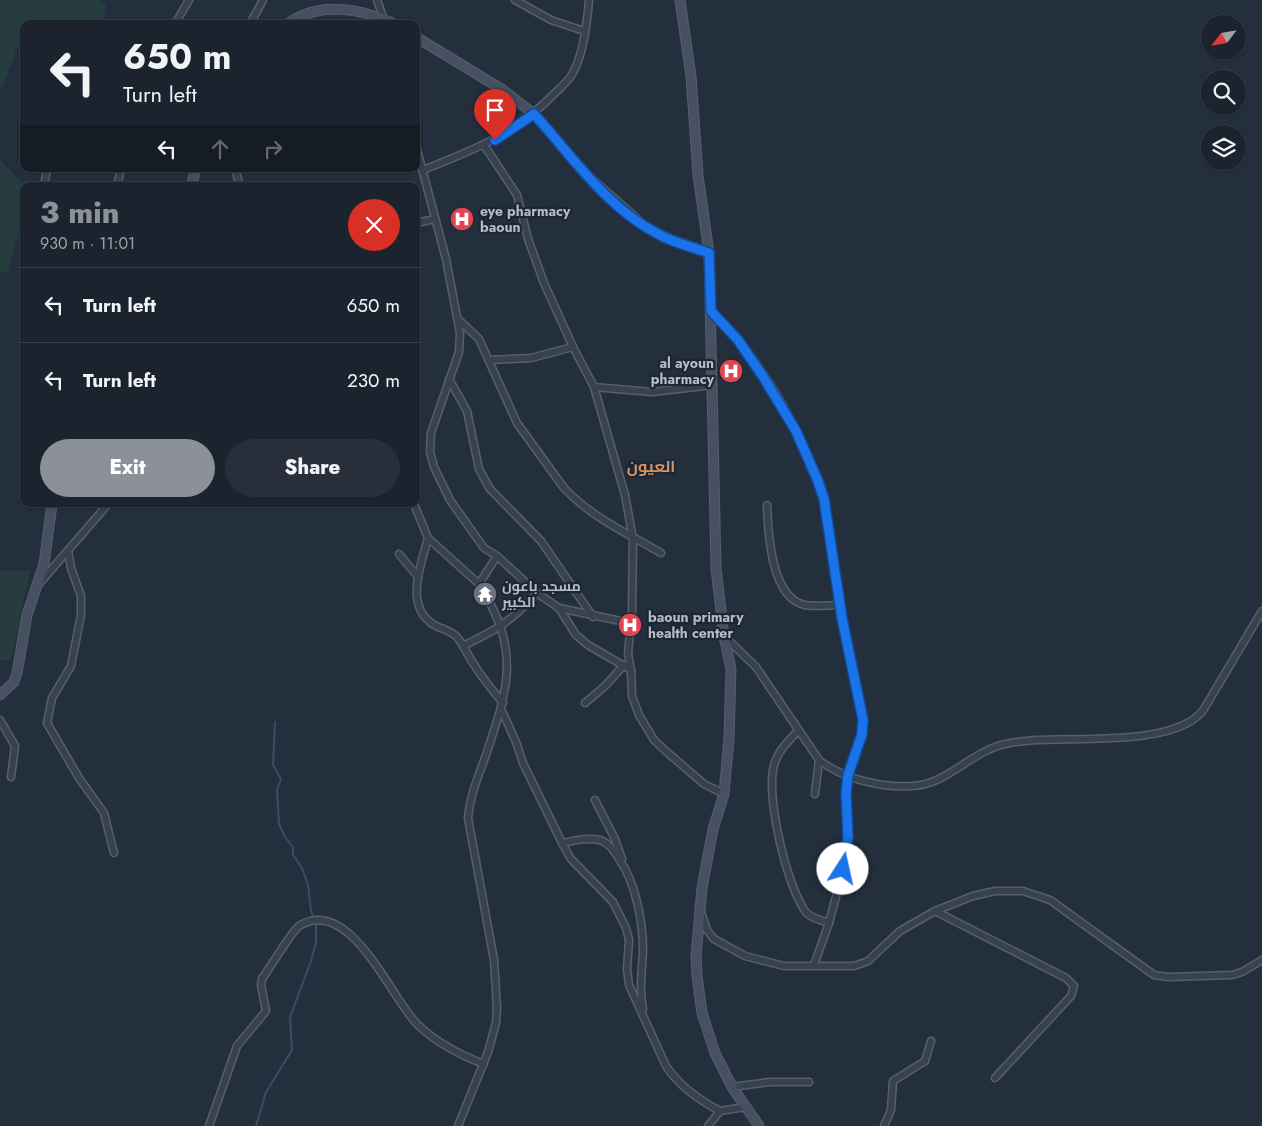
<!DOCTYPE html>
<html lang="en">
<head>
<meta charset="utf-8">
<style>
	:root { --surface:#1b232e; --page:#282f3a; --text:#f1f3f6; --muted:#a0a4aa; --line:#39404a; --accent:#8c9099 }
	body { margin:0; font-family:Jost,Cairo,sans-serif; background:var(--page); color:var(--text); height:100vh; display:flex; flex-direction:column; font-size:19px; white-space:nowrap }
	* { box-sizing:border-box; margin:0 }
	p { font-size:16px; color:var(--muted) }
	.icon { flex:none; width:28px; height:28px; fill:none; stroke:currentColor; stroke-width:2; stroke-linecap:round; stroke-linejoin:round }
	.map { position:relative; flex:1; overflow:hidden }
	.drawer { position:absolute; left:20px; top:182px; width:400px; height:325px; display:flex; flex-direction:column; background:var(--surface); border-radius:10px; box-shadow:0 1px 4px #0004,0 0 0 1px var(--line) }
	.drawer>* { flex:none }
	.banner { position:absolute; left:20px; top:20px; width:400px; height:152px; border-radius:10px; box-shadow:0 1px 4px #0004,0 0 0 1px var(--line); background:#1b232e; color:var(--text); overflow:hidden }
	.needle { width:32px; rotate:239deg }
	.fabs { position:absolute; left:1201px; top:15px; display:grid; gap:10px }
	.fabs a { display:grid; place-items:center; width:45px; height:45px; border-radius:50%; background:var(--surface); box-shadow:0 1px 4px #0004,0 0 0 1px var(--line); font-size:25px }
	.pin { position:absolute; display:grid; place-items:center; width:42px; height:42px; color:#fff; margin:-51px -21px; border-radius:50% 50% 50% 0; rotate:-45deg; box-shadow:0 0 5px #0007 }
	.pin .icon { rotate:45deg }
	.me { position:absolute; width:55px; margin:-28px; rotate:10deg; stroke-linejoin:round; filter:drop-shadow(0 0 4px #0008) }
	.turn { display:flex; align-items:center; gap:18px; height:105px; padding:0 20px; font-size:22px }
	.turn .icon { width:65px; height:65px; stroke-width:2.5 }
	.turn b { display:block; font-size:35px; line-height:42px }
	.lanes { display:flex; align-items:center; height:48px; padding:0 20px; background:#0003; justify-content:center; gap:25px; direction:ltr }
	.lanes .off { opacity:.35 }
	.round { display:grid; place-items:center; flex:none; width:52px; height:52px; border-radius:26px; background:var(--page) }
	.overview { display:flex; align-items:center; justify-content:space-between; height:85px; padding:0 20px }
	h1 { font-size:30px; font-weight:800; line-height:38px; color:var(--accent) }
	.button { display:flex; gap:10px; margin-top:auto; padding:10px 20px }
	.button a { flex:1; height:58px; border-radius:30px; background:var(--accent); color:#fff; font-size:20px; font-weight:800; line-height:58px; text-align:center }
	.button a+a { background:var(--page); color:var(--text) }
	ul { padding:0; list-style:none }
	li { display:flex; align-items:center; gap:15px; height:75px; padding:0 20px; border-top:1px solid var(--line) }
	li div { flex:1 }
	li b { display:block; font-size:19px }
	li em { font-style:normal }
	.map>svg:first-child { display:block }
	.green { fill:#263c3f }
	.lines { fill:none; stroke-linecap:round; stroke-linejoin:round }
	.stream { stroke:#394c67; stroke-width:2 }
	.street-casing { stroke:#565f6c; stroke-width:9 }
	.secondary-casing { stroke:#565f6c; stroke-width:11 }
	.street { stroke:#38414e; stroke-width:6 }
	.secondary { stroke:#465061; stroke-width:9 }
	.route-casing { stroke:#114b97; stroke-width:12 }
	.route { stroke:#1a73e8; stroke-width:9 }
	.labels { text-anchor:middle; dominant-baseline:central; stroke-width:4.5; stroke-linejoin:round; paint-order:stroke }
	.poi-label { font-size:14px; font-weight:bold; fill:#b4bcc9; stroke:#1d2633; text-anchor:start }
	.quarter-label { font-size:16px; font-weight:bold; fill:#d59563; stroke:#1d2633 }
</style>
</head>
<body>
<div class="map">
<svg width="1262" height="1126" viewBox="0 0 1262 1126">
	<rect width="100%" height="100%" fill="#242f3e"/>
	<g class="green">
		<path d="M0,0h99l7,5 -2,19h-80v7l-24,62z"/>
		<path d="M0,160l25,26 -1,29 -16,56 -8,3z"/>
		<path d="M0,571h30l-19,90 -11,-1z"/>
	</g>
	<g class="lines">
		<g class="stream">
			<path d="M275,722l-2,43 8,14 -4,11 2,34 6,13 8,10v8l9,13 6,17 3,26 3,8"/>
			<path d="M256,1126l10,-34 26,-42 -2,-33 21,-56 5,-19v-18"/>
		</g>
		<g class="street-casing">
			<g id="street">
				<path d="M377,0l7,20"/>
				<path d="M515,0l36,20 33,11"/>
				<path d="M175,24l14,-24"/>
				<path d="M250,24l13,-24"/>
				<path d="M484,145l33,50 11,44 16,44 29,64 21,40 31,108 8,44 -1,72 -4,43 3,16 1,26 7,19 15,25 14,13 36,31 20,10"/>
				<path d="M416,146l30,113 14,74 -1,19 -28,81 -1,19 4,15 16,33 34,48 13,8 40,37 22,15 17,27 12,10 43,25"/>
				<path d="M235,169l5,17"/>
				<path d="M423,170c51,-20 92,-36 131,-76 7,-7 16,-14 20,-23 10,-21 13,-48 15,-71"/>
				<path d="M44,186l3,-17"/>
				<path d="M117,186l4,-17"/>
				<path d="M416,223l19,-4"/>
				<path d="M711,311c52,50 91,120 113,188l18,119 21,102 -1,15 -14,40 -2,18 1,62 -18,68 -15,42"/>
				<path d="M458,319l21,20 38,84 47,65c27,29 63,45 97,65"/>
				<path d="M490,360l41,-2 42,-11"/>
				<path d="M449,379l18,32 12,58 11,20 51,52 52,76"/>
				<path d="M594,387l58,5 61,-7"/>
				<path d="M414,504l14,34 51,46 18,-28"/>
				<path d="M767,505c1,28 4,93 38,100 11,2 24,0 35,0"/>
				<path d="M428,538c-6,24 -23,65 2,84 8,7 19,7 27,15 7,8 11,20 18,29 8,13 18,25 28,37"/>
				<path d="M68,550l3,18 10,28v19l-10,51 -19,32 -5,25 32,55 25,35 10,40"/>
				<path d="M399,554l19,23"/>
				<path d="M39,584l69,-80"/>
				<path d="M559,608l71,15"/>
				<path d="M724,636l32,31 63,93c24,19 63,28 93,26 29,-1 49,-23 74,-35 13,-7 26,-9 40,-10 44,-5 151,7 178,-32l58,-98"/>
				<path d="M463,646c33,-16 49,-25 74,-53"/>
				<path d="M585,703l20,-17 19,-21"/>
				<path d="M502,711l14,31 7,21 39,80 9,16 42,43 13,26 3,12 -2,29 2,16 37,81c13,20 33,34 54,45l25,-4"/>
				<path d="M0,720l15,26 -4,31"/>
				<path d="M798,731c-10,10 -20,20 -24,34 -8,33 12,118 31,146 5,7 16,9 24,12"/>
				<path d="M815,794l4,-34"/>
				<path d="M595,800l20,39 7,20"/>
				<path d="M562,843c12,-2 25,-6 38,-3 9,3 14,11 19,19 17,24 24,63 24,92 -1,20 -4,38 0,58"/>
				<path d="M935,911l131,67 8,8 -3,10 -76,82"/>
				<path d="M701,912l6,18 7,9 31,17 39,10h70l14,-5 32,-30 35,-20 38,-15 22,-5h28l27,9 104,75 14,2 64,-2 10,-3 20,-12"/>
				<path d="M732,1087l37,-5h40"/>
				<path d="M209,1126l28,-80 29,-35 -5,-26 1,-6c7,-10 30,-48 37,-53 51,-32 92,73 119,99 19,18 42,30 66,39"/>
				<path d="M458,1126l30,-74 8,-29 1,-15 -3,-48 -26,-142c2,-23 10,-41 18,-63 23,-69 35,-105 -7,-171"/>
				<path d="M708,1126l12,-15"/>
				<path d="M884,1126l7,-16 2,-29 32,-20 6,-20"/>
			</g>
		</g>
		<g class="secondary-casing">
			<g id="secondary">
				<path d="M680,0l11,76 7,99 11,78 7,315 8,68 7,33 -2,70 -5,55 -11,35 -11,59 -6,68 1,20 5,37 13,40 17,34 27,39"/>
				<path d="M288,24c30,-23 74,-16 106,0"/>
				<path d="M416,37l87,53 31,24 52,61 58,51 25,13 40,14"/>
				<path d="M191,186l5,-17"/>
				<path d="M0,695l14,-13 3,-9 10,-58 17,-51 8,-60"/>
			</g>
		</g>
		<use href="#street" class="street"/>
		<use href="#secondary" class="secondary"/>
	</g>
	<g class="lines">
		<g class="route-casing">
			<path id="route" d="M495,140l39,-26c38,42 73,94 124,120 16,9 34,13 51,19l2,58 27,29 26,38 32,53 22,50 6,18 18,119 21,102 -1,14 -14,41 -2,18 2,44 -5,32"/>
		</g>
		<use href="#route" class="route"/>
	</g>
	<defs>
		<g id="hospital-disc" transform="scale(1.25)"><circle r="9.5" fill="#e0444e" stroke="#1d2633"/><path d="M-5-5h3v3.5h4V-5h3V5h-3V1.5h-4V5h-3Z" fill="#fff"/></g>
		<g id="temple-disc" transform="scale(1.25)"><circle r="9.5" fill="#6b7280" stroke="#1d2633"/><path d="M0-6L5-2H3V0L6.5 2.5H4V6H1.5V3h-3V6H-4V2.5H-6.5L-3 0V-2H-5Z" fill="#fff"/></g>
	</defs>
	<g fill-rule="evenodd">
		<use href="#hospital-disc" x="462" y="219"/>
		<use href="#hospital-disc" x="731" y="371"/>
		<use href="#temple-disc" x="485" y="594"/>
		<use href="#hospital-disc" x="630" y="625"/>
	</g>
	<g class="labels">
		<g class="poi-label">
			<text x="480" y="211">eye pharmacy<tspan x="480" dy="16">baoun</tspan></text>
			<text x="714" y="363" text-anchor="end">al ayoun<tspan x="714" dy="16">pharmacy</tspan></text>
			<text x="502" y="586">مسجد باعون<tspan x="502" dy="16">الكبير</tspan></text>
			<text x="648" y="617">baoun primary<tspan x="648" dy="16">health center</tspan></text>
		</g>
		<g class="quarter-label">
			<text x="651" y="466">العيون</text>
		</g>
	</g>
</svg>
<div class="fabs">
<a><svg class="needle" viewBox="-14 -14 28 28"><path d="M0-13l5 13h-10z" fill="#e53935"/><path d="M0 13l5-13h-10z" fill="#a0a4aa"/></svg></a>
<a><svg class="icon" aria-label="search" viewBox="0 0 24 24"><circle cx="10" cy="10" r="6"/><path d="M15 15l6 6"/></svg></a>
<a><svg class="icon" aria-label="layers" viewBox="0 0 24 24"><path d="M12 4l9 5-9 5-9-5zM3 14l9 5 9-5"/></svg></a>
</div>
<div class="pin" style="left:495px;top:140px;background:#d93025"><svg class="icon" aria-label="arrive" viewBox="0 0 24 24"><path d="M6 21V4h12l-3 4 3 4H6"/></svg></div>
<svg class="me" style="left:843px;top:869px" viewBox="-20 -20 40 40"><circle r="19" fill="#fff"/><path d="M0-13L10 11 0 6-10 11z" fill="#1a73e8"/></svg>
<div class="banner">
<div class="turn"><svg class="icon" aria-label="left" viewBox="0 0 24 24"><path d="M17 20v-9H6M10 6l-5 5 5 5"/></svg><div><b>650 m</b>Turn left</div></div>
<div class="lanes"><svg class="icon" aria-label="left" viewBox="0 0 24 24"><path d="M17 20v-9H6M10 6l-5 5 5 5"/></svg><svg class="icon off" aria-label="ahead" viewBox="0 0 24 24"><path d="M12 20V5M6 11l6-6 6 6"/></svg><svg class="icon off" aria-label="right" viewBox="0 0 24 24"><path d="M7 20v-9h11M14 6l5 5-5 5"/></svg></div>
</div>
<section class="drawer">
<div class="overview"><div><h1>3 min</h1><p>930 m · 11:01</p></div><a class="round" style="background:#d93025;color:#fff"><svg class="icon" aria-label="close" viewBox="0 0 24 24"><path d="M6 6l12 12M18 6L6 18"/></svg></a></div>
<ul>
<li><svg class="icon" aria-label="left" viewBox="0 0 24 24"><path d="M17 20v-9H6M10 6l-5 5 5 5"/></svg><div><b>Turn left</b></div><em>650 m</em></li>
<li><svg class="icon" aria-label="left" viewBox="0 0 24 24"><path d="M17 20v-9H6M10 6l-5 5 5 5"/></svg><div><b>Turn left</b></div><em>230 m</em></li>
</ul>
<div class="button"><a>Exit</a><a>Share</a></div>
</section>
</div>
</body>
</html>
